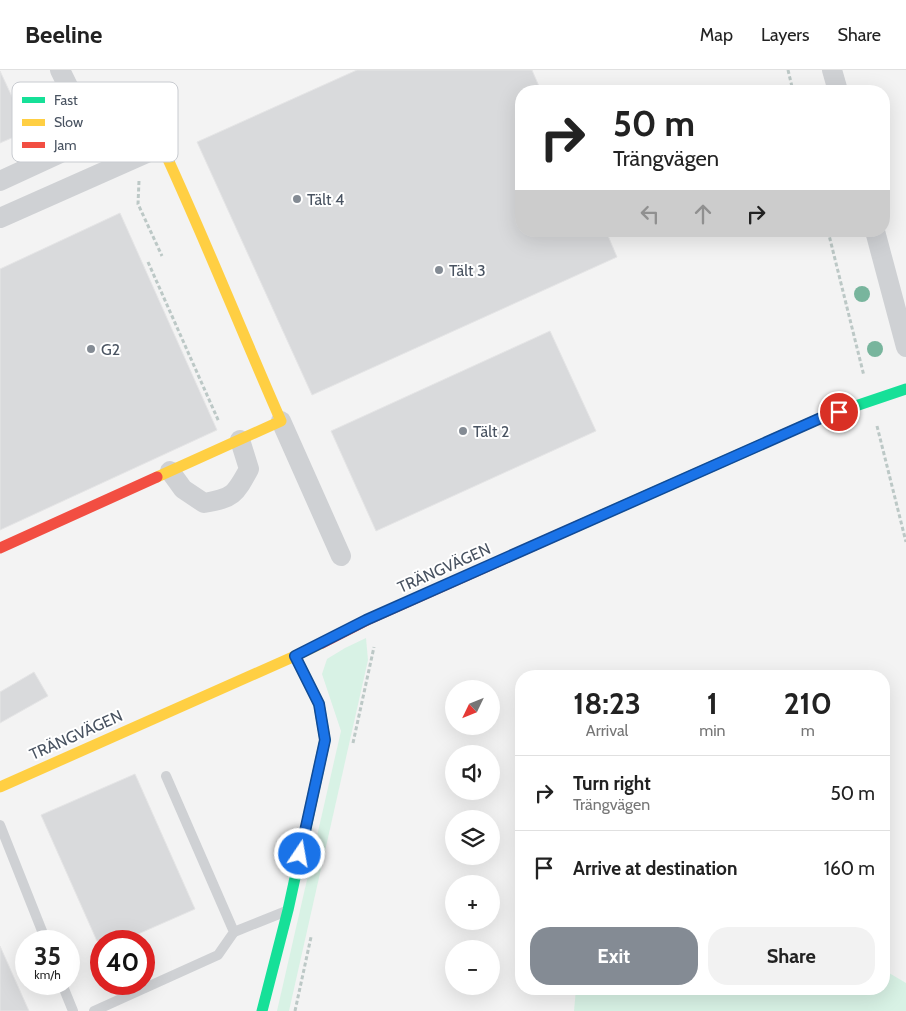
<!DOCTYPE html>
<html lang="en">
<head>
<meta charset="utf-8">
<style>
	:root { --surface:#fff; --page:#f2f2f2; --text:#222; --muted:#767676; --line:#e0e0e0; --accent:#848b94 }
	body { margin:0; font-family:Cabin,sans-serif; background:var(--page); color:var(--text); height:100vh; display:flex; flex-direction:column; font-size:19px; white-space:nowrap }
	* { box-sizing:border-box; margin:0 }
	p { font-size:16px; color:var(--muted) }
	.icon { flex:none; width:28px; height:28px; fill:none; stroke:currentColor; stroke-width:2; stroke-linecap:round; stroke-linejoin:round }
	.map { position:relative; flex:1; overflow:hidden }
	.side { position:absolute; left:515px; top:600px; width:375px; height:325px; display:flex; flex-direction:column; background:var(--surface); border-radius:20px; box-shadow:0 5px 20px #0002 }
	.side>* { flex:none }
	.guide { position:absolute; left:515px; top:15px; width:375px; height:152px; border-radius:20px; box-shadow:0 5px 20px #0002; background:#fff; color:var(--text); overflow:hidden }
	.needle { width:32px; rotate:227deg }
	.buttons { position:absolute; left:445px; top:610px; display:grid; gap:10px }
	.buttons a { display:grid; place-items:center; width:55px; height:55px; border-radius:50%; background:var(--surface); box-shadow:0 5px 20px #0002; font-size:25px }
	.speed { position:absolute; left:15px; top:860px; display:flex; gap:10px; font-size:25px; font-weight:700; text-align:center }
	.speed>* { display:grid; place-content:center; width:65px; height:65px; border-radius:50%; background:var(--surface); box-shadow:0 5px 20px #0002; line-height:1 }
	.speed small { font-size:12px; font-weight:400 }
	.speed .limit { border:8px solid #d22; background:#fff; color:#111 }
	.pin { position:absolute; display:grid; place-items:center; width:42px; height:42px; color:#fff; margin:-21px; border:2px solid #fff; border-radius:50%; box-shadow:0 1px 5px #0007 }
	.me { position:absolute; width:55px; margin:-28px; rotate:12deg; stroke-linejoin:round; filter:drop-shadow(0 0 4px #0008) }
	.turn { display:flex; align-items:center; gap:18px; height:105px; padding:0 15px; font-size:22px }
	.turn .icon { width:65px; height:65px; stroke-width:2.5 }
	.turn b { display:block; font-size:35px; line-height:42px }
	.lanes { display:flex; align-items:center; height:48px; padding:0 15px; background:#0003; justify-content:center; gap:25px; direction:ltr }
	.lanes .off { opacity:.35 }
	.eta { display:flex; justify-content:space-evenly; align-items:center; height:85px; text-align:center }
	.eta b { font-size:30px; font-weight:700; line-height:35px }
	.action { display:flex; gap:10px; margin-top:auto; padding:10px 15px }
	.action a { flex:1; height:58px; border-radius:20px; background:var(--accent); color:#fff; font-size:20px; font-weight:700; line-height:58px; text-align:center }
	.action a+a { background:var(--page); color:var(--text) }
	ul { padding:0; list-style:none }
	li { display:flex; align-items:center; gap:15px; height:75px; padding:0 15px; border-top:1px solid var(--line) }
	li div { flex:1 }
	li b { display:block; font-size:19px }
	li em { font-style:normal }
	header { display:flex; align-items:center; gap:30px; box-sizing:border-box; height:70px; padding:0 25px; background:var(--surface); border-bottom:1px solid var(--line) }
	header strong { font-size:24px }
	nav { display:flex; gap:28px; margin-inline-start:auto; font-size:18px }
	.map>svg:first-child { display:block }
	.green { fill:#d8f2e5 }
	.building { fill:#d9dadc; stroke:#e5e5e6 }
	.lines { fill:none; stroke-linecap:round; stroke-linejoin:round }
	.path { stroke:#bcc8c6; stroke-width:3; stroke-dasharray:4 2.5; stroke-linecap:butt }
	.lane { stroke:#cfd1d4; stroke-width:10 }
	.street { stroke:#cfd1d4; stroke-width:20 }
	.fast { stroke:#16e098; stroke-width:11 }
	.slow { stroke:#ffcf43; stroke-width:11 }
	.jam { stroke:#f24e42; stroke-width:11 }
	.tree { fill:#78b59d }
	.route-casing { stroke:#114b97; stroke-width:12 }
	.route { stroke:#1a73e8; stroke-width:9 }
	.poi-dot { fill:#848b94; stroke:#fff; stroke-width:2 }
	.labels { text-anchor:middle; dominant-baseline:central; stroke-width:4; stroke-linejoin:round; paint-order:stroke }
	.poi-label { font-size:16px; fill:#495361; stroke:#fff; text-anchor:start }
	.street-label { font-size:16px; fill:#495361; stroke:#fff }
	.key { fill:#fff; stroke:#c8cbd0; stroke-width:1 }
	.key-label { font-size:14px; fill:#495361 }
</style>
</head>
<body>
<header>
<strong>Beeline</strong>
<nav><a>Map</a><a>Layers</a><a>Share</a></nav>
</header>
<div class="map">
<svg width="906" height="941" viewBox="0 0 906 941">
	<rect width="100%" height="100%" fill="#f3f3f3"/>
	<g class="green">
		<path d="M366,568l2,22 -79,351h-12l64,-280 -19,-57 5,-15 18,-11z"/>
		<path d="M884,900l22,13v28h-332l2,-22h308z"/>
	</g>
	<g class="building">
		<path d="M357,0h175l9,21h-20v140h85l11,26 -305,138 -115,-253z"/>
		<path d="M0,1l28,60 -28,12z"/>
		<path d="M120,143l97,217 -217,100v-261z"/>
		<path d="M550,261l46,100 -220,100 -45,-100z"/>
		<path d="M34,602l14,24 -48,27v-31z"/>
		<path d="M135,704l60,135 -73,32h-25l-56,-126z"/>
		<path d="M0,876l29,65h-29z"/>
	</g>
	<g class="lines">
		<g class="path">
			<path d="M788,0l5,21"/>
			<path d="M92,15l8,1 11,15"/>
			<path d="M139,111l-1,23 24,52"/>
			<path d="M828,161l36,145"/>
			<path d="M148,192l71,160"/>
			<path d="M877,356l29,116"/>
			<path d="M353,673l21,-96"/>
			<path d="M295,941l16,-74"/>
		</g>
		<g class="lane">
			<path d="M0,755l46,116"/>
			<path d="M234,862l50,-20"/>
			<path d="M62,914l11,27"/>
			<path d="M94,941l124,-56 16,-23 -68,-156"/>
		</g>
		<g class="street">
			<path d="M60,0l33,67"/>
			<path d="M832,0l6,21"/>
			<path d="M0,111l65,-30 69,-38c17,0 21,5 29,19l-3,10 -9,9 -151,67"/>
			<path d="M875,161l31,116"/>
			<path d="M281,351l60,135"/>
			<path d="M170,401l13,18 21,14c29,-5 31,-8 45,-34l-9,-29"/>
		</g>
		<g class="fast">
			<path d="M582,454l241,-107 83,-28"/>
			<path d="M262,941l26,-101 37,-170 -6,-36 -24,-48"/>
		</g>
		<g class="slow">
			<path d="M157,407l124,-56c-41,-93 -78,-187 -121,-279"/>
			<path d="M0,717l295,-131 27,-13"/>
		</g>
		<g class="jam">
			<path d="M0,478l157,-71"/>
			<path d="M322,573l45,-23 215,-96"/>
		</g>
	</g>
	<g class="tree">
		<circle cx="862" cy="224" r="8"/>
		<circle cx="875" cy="279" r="8"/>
	</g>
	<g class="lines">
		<g class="route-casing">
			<path id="route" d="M300,784l25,-114 -6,-36 -24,-48 71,-36 457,-203 16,-5"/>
		</g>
		<use href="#route" class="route"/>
	</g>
	<g class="poi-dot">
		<circle cx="297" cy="129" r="5"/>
		<circle cx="439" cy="200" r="5"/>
		<circle cx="91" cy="279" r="5"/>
		<circle cx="463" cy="361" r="5"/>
	</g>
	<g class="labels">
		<g class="poi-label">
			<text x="307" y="129">Tält 4</text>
			<text x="449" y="200">Tält 3</text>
			<text x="101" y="279">G2</text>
			<text x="473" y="361">Tält 2</text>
		</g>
		<g class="street-label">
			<text transform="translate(444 498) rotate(-24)">TRÄNGVÄGEN</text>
			<text transform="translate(76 665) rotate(-24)">TRÄNGVÄGEN</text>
		</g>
	</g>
	<rect x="12" y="12" width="166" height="80" rx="8" class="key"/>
	<rect x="22" y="27" width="23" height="6" fill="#16e098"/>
	<rect x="22" y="49" width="23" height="7" fill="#ffcf43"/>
	<rect x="22" y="72" width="23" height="6" fill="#f24e42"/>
	<g class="key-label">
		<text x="54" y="35">Fast</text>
		<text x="54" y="57">Slow</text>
		<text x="54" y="80">Jam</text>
	</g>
</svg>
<div class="buttons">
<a><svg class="needle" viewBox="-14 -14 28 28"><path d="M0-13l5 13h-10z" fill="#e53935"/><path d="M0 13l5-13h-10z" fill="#767676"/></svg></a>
<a><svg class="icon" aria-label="sound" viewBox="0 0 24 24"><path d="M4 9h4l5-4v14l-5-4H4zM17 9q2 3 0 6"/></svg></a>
<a><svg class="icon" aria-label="layers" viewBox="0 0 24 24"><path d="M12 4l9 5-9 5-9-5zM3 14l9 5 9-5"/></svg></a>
<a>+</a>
<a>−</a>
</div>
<div class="speed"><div>35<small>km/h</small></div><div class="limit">40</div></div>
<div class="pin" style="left:839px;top:342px;background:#d93025"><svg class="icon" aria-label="arrive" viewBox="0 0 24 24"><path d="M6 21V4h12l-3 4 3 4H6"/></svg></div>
<svg class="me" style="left:300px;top:784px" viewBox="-20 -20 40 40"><circle r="17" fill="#1a73e8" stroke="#fff" stroke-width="3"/><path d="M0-11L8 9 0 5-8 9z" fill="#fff"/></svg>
<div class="guide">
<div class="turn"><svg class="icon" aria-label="right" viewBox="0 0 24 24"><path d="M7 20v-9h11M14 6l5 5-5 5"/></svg><div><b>50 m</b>Trängvägen</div></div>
<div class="lanes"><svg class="icon off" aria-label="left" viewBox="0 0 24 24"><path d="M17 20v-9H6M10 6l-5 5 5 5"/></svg><svg class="icon off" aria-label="ahead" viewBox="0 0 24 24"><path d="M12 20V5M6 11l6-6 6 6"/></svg><svg class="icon" aria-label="right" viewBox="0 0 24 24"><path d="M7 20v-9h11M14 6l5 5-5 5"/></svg></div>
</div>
<section class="side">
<div class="eta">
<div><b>18:23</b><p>Arrival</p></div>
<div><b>1</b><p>min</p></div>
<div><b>210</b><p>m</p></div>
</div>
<ul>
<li><svg class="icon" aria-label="right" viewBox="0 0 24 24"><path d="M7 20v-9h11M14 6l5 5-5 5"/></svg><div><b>Turn right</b><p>Trängvägen</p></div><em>50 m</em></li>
<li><svg class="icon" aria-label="arrive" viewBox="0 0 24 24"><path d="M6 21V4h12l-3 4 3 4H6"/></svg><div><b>Arrive at destination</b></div><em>160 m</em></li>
</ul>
<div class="action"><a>Exit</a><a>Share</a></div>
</section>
</div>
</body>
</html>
